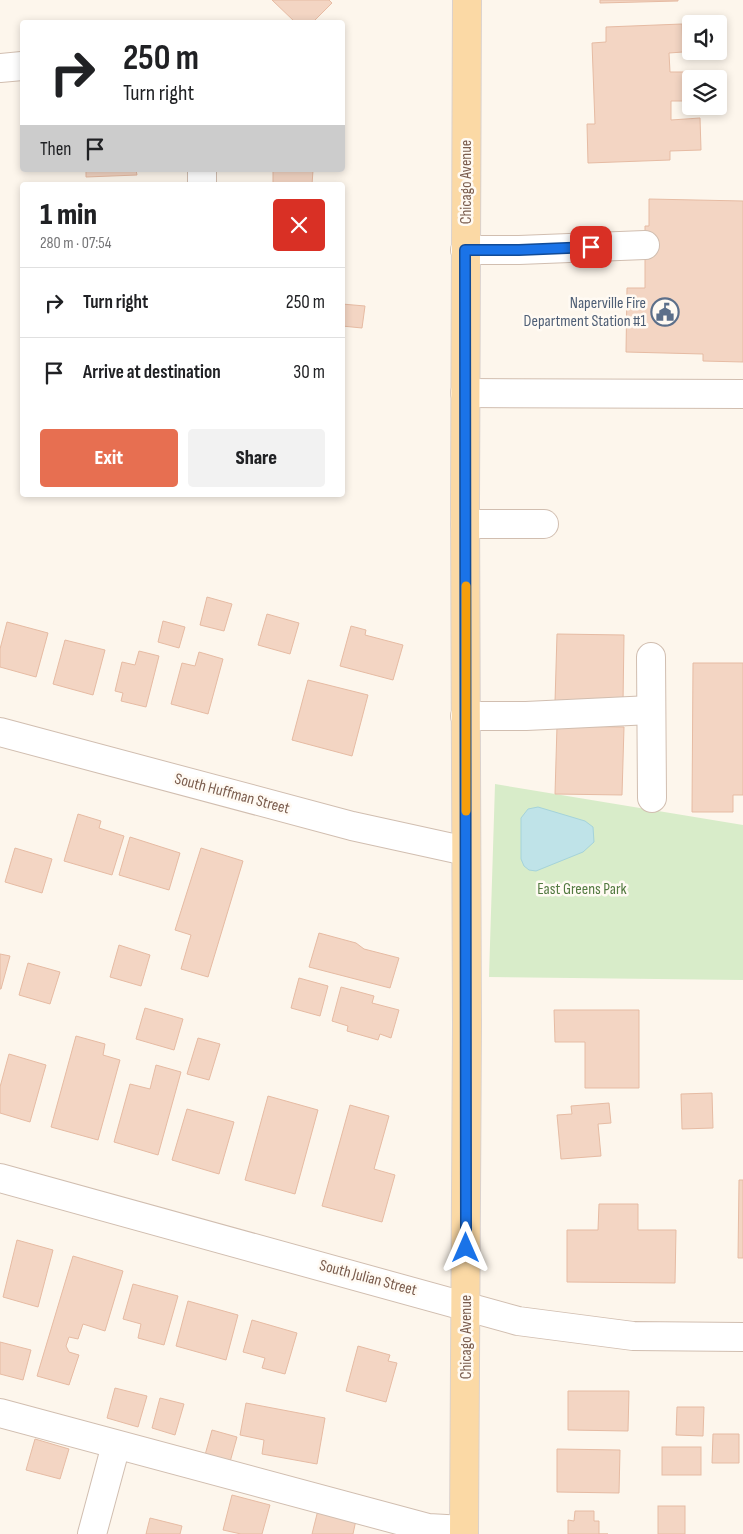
<!DOCTYPE html>
<html lang="en">
<head>
<meta charset="utf-8">
<style>
	:root { --surface:#fff; --page:#f2f2f2; --text:#202124; --muted:#757577; --line:#e0e0e0; --accent:#e76f51 }
	body { margin:0; font-family:"Sofia Sans Condensed",sans-serif; background:var(--page); color:var(--text); height:100vh; display:flex; flex-direction:column; font-size:19px; white-space:nowrap }
	* { box-sizing:border-box; margin:0 }
	p { font-size:16px; color:var(--muted) }
	.icon { flex:none; width:28px; height:28px; fill:none; stroke:currentColor; stroke-width:2; stroke-linecap:round; stroke-linejoin:round }
	.map { position:relative; flex:1; overflow:hidden }
	.details { position:absolute; left:20px; top:182px; width:325px; height:315px; display:flex; flex-direction:column; background:var(--surface); border-radius:5px; box-shadow:0 2px 8px #0003 }
	.details>* { flex:none }
	.guide { position:absolute; left:20px; top:20px; width:325px; height:152px; border-radius:5px; box-shadow:0 2px 8px #0003; background:#fff; color:var(--text); overflow:hidden }
	.buttons { position:absolute; left:682px; top:15px; display:grid; gap:10px }
	.buttons a { display:grid; place-items:center; width:45px; height:45px; border-radius:5px; background:var(--surface); box-shadow:0 2px 8px #0003; font-size:25px }
	.pin { position:absolute; display:grid; place-items:center; width:42px; height:42px; color:#fff; margin:-21px; border-radius:10px; box-shadow:0 2px 8px #0006 }
	.me { position:absolute; width:55px; margin:-28px; rotate:0deg; stroke-linejoin:round; filter:drop-shadow(0 0 4px #0008) }
	.turn { display:flex; align-items:center; gap:18px; height:105px; padding:0 20px; font-size:22px }
	.turn .icon { width:65px; height:65px; stroke-width:2.5 }
	.turn b { display:block; font-size:35px; line-height:42px }
	.then { display:flex; align-items:center; height:48px; padding:0 20px; background:#0003; gap:10px; font-size:19px }
	.round { display:grid; place-items:center; flex:none; width:52px; height:52px; border-radius:5px; background:var(--page) }
	.overview { display:flex; align-items:center; justify-content:space-between; height:85px; padding:0 20px }
	h1 { font-size:30px; font-weight:800; line-height:38px }
	.cta { display:flex; gap:10px; margin-top:auto; padding:10px 20px }
	.cta a { flex:1; height:58px; border-radius:5px; background:var(--accent); color:#fff; font-size:20px; font-weight:800; line-height:58px; text-align:center }
	.cta a+a { background:var(--page); color:var(--text) }
	ul { padding:0; list-style:none }
	li { display:flex; align-items:center; gap:15px; height:70px; padding:0 20px; border-top:1px solid var(--line) }
	li div { flex:1 }
	li b { display:block; font-size:19px }
	li em { font-style:normal }
	.map>svg:first-child { display:block }
	.green { fill:#d8ecc9 }
	.water { fill:#bfe3e8; stroke:#a5d3da }
	.building { fill:#f3d5c3; stroke:#e6bba3 }
	.lines { fill:none; stroke-linecap:round; stroke-linejoin:round }
	.minor-casing { stroke:#d1beb0; stroke-width:30 }
	.major-casing { stroke:#dad1cd; stroke-width:30 }
	.minor { stroke:#fff; stroke-width:28 }
	.major { stroke:#fbd9a5; stroke-width:28 }
	.route-casing { stroke:#114b97; stroke-width:12 }
	.route { stroke:#1a73e8; stroke-width:9 }
	.slow { stroke:#f59e0b; stroke-width:9 }
	.labels { text-anchor:middle; dominant-baseline:central; stroke-width:5; stroke-linejoin:round; paint-order:stroke }
	.street-label { font-size:16px; fill:#7a5c4d; stroke:#fffaf3 }
	.service-label { font-size:16px; fill:#4e5e75; stroke:#fffaf3; text-anchor:end }
	.park-label { font-size:16px; fill:#537a41; stroke:#fffaf3 }
</style>
</head>
<body>
<div class="map">
<svg width="743" height="1534" viewBox="0 0 743 1534">
	<rect width="100%" height="100%" fill="#fdf6ec"/>
	<path class="green" d="M495,784l248,41v155l-254,-3z"/>
	<path class="water" d="M538,807l47,14 8,6 1,15 -11,10 -47,19 -7,-1 -5,-4 -3,-7v-41l7,-9z"/>
	<g class="building">
		<path d="M272,0h57l3,3 -19,19h-18z"/>
		<path d="M600,0h78v1l-78,2z"/>
		<path d="M682,24l1,28 -14,1 1,19h16l1,29h-16v19l29,-2 1,32 -31,1v9l-82,3 -1,-39h8l-3,-81 14,-1v-15z"/>
		<path d="M86,170h50l1,5 -51,2z"/>
		<path d="M273,170h40l-1,15h-39z"/>
		<path d="M649,199l94,2v161l-40,-1v-7l-77,-2 1,-64h18v-62h4z"/>
		<path d="M342,304l23,2 -3,22 -20,-2z"/>
		<path d="M207,597l25,7 -8,27 -24,-6z"/>
		<path d="M267,614l32,9 -9,31 -32,-9z"/>
		<path d="M163,621l22,6 -6,21 -21,-6z"/>
		<path d="M7,622l41,11 -12,44 -36,-10v-18z"/>
		<path d="M351,626l15,4 -1,5 38,10 -10,35 -53,-14z"/>
		<path d="M557,634l67,1 -1,68 -68,-1z"/>
		<path d="M65,640l40,10 -12,45 -40,-11z"/>
		<path d="M139,651l20,5 -13,51 -25,-6 2,-8 -8,-2 7,-29 13,3z"/>
		<path d="M199,652l24,7 -15,55 -37,-10 11,-41 13,3z"/>
		<path d="M693,663h50v132h-10v17h-41z"/>
		<path d="M308,680l60,15 -16,61 -60,-16z"/>
		<path d="M557,726l67,1 -2,68 -67,-1z"/>
		<path d="M78,814l23,7 -2,7 25,8 -12,39 -48,-14z"/>
		<path d="M130,837l50,16 -11,37 -50,-15z"/>
		<path d="M15,848l37,11 -10,34 -37,-11z"/>
		<path d="M201,848l42,13 -35,116 -27,-8 10,-34 -16,-5z"/>
		<path d="M319,933l37,10 8,6 35,9 -9,30 -81,-21z"/>
		<path d="M119,945l31,10 -9,31 -31,-9z"/>
		<path d="M0,954l10,2 -9,33h-1z"/>
		<path d="M28,963l32,9 -10,32 -31,-9z"/>
		<path d="M299,978l29,8 -8,30 -29,-8z"/>
		<path d="M341,987l33,9 -2,7 27,7 -8,28 -11,-4 -2,6 -31,-9 1,-5 -16,-5z"/>
		<path d="M145,1008l38,11 -9,31 -38,-11z"/>
		<path d="M554,1010h85v78h-54v-46h-30z"/>
		<path d="M76,1036l29,8 -2,11 17,5 -22,80 -47,-13z"/>
		<path d="M198,1038l22,6 -11,36 -22,-6z"/>
		<path d="M9,1054l37,11 -16,57 -30,-9v-26z"/>
		<path d="M156,1065l25,7 -23,83 -44,-13 16,-58 20,5z"/>
		<path d="M712,1093l1,35 -31,1 -1,-35z"/>
		<path d="M268,1096l50,14 -23,84 -50,-14z"/>
		<path d="M609,1103l2,20 -13,1 3,32 -40,3 -4,-44 15,-1 -1,-8z"/>
		<path d="M350,1105l39,11 -15,53 21,6 -13,47 -60,-16z"/>
		<path d="M187,1109l47,13 -15,52 -47,-14z"/>
		<path d="M739,1180h4v78h-5z"/>
		<path d="M599,1204h39v26h38l-1,53 -108,-1v-52h31z"/>
		<path d="M17,1240l36,10 -15,57 -35,-10z"/>
		<path d="M73,1256l50,15 -18,60 -22,-7 -5,15 -9,-2 -3,9 3,6 10,3 -10,30 -32,-9z"/>
		<path d="M133,1284l45,12 -14,49 -26,-7 3,-14 -18,-5z"/>
		<path d="M188,1301l50,14 -12,45 -50,-14z"/>
		<path d="M252,1320l45,13 -12,41 -23,-6 3,-10 -22,-6z"/>
		<path d="M0,1342l31,8 -8,30 -23,-6z"/>
		<path d="M358,1346l32,9 -2,6 9,2 -11,39 -40,-11z"/>
		<path d="M115,1388l32,8 -9,31 -31,-9z"/>
		<path d="M568,1391h61l-1,40 -60,-1z"/>
		<path d="M160,1398l24,6 -9,31 -23,-7z"/>
		<path d="M246,1403l79,15 -8,46 -55,-10 2,-14 -24,-5z"/>
		<path d="M677,1407h27l-1,29 -27,-1z"/>
		<path d="M212,1430l25,7 -7,25 -25,-7z"/>
		<path d="M713,1434h26v29h-27z"/>
		<path d="M35,1439l34,10 -9,30 -34,-9z"/>
		<rect x="662" y="1447" width="39" height="28"/>
		<path d="M557,1449l63,1 -1,43 -62,-1z"/>
		<path d="M232,1495l38,10 -8,29h-21l-18,-4z"/>
		<rect x="658" y="1506" width="27" height="28"/>
		<path d="M318,1510l38,10 -3,14h-41z"/>
		<path d="M575,1511h19v10h5v13h9h-40v-14l6,1z"/>
		<path d="M150,1518l32,8 -2,8h-34z"/>
	</g>
	<g class="lines">
		<g class="minor-casing">
			<g id="minor">
				<path d="M0,68l22,-2"/>
				<path d="M202,185v-15"/>
				<path d="M465,250h54l126,-5"/>
				<path d="M465,393l278,1"/>
				<path d="M465,524h79"/>
				<path d="M651,657l1,141"/>
				<path d="M465,716h61l125,-6"/>
				<path d="M0,732l352,94 114,25"/>
				<path d="M0,1178l518,143 115,15 110,1"/>
				<path d="M0,1413l428,115 36,2"/>
				<path d="M92,1534l24,-89"/>
			</g>
		</g>
		<g class="major-casing">
			<path id="major" d="M464,1534l3,-509 -2,-522 2,-503"/>
		</g>
		<use href="#minor" class="minor"/>
		<use href="#major" class="major"/>
	</g>
	<g class="lines">
		<g class="route-casing">
			<path id="route" d="M466,1248l-1,-998h54l72,-3"/>
		</g>
		<use href="#route" class="route"/>
		<path class="slow" d="M466,586v225"/>
	</g>
	<defs>
		<g id="civic-ring" transform="scale(1.4375)"><circle r="9.5" fill="#fffaf3" stroke="#5c6f8a" stroke-width="1.5"/><path d="M-.6-6.5H3V-4.5H.6V-3L4-1V1h2V6H-6V1h2V-1L-.6-3ZM-1.2 2.5V6h2.4V2.5Z" fill="#5c6f8a"/></g>
	</defs>
	<g fill-rule="evenodd">
		<use href="#civic-ring" x="665" y="312"/>
	</g>
	<g class="labels">
		<g class="street-label">
			<text transform="translate(466 182) rotate(-90)">Chicago Avenue</text>
			<text transform="translate(232 794) rotate(15)">South Huffman Street</text>
			<text transform="translate(368 1278) rotate(15)">South Julian Street</text>
			<text transform="translate(466 1337) rotate(-90)">Chicago Avenue</text>
		</g>
		<g class="service-label">
			<text x="646" y="303">Naperville Fire<tspan x="646" dy="18">Department Station #1</tspan></text>
		</g>
		<g class="park-label">
			<text x="582" y="889">East Greens Park</text>
		</g>
	</g>
</svg>
<div class="buttons">
<a><svg class="icon" aria-label="sound" viewBox="0 0 24 24"><path d="M4 9h4l5-4v14l-5-4H4zM17 9q2 3 0 6"/></svg></a>
<a><svg class="icon" aria-label="layers" viewBox="0 0 24 24"><path d="M12 4l9 5-9 5-9-5zM3 14l9 5 9-5"/></svg></a>
</div>
<div class="pin" style="left:591px;top:247px;background:#d93025"><svg class="icon" aria-label="arrive" viewBox="0 0 24 24"><path d="M6 21V4h12l-3 4 3 4H6"/></svg></div>
<svg class="me" style="left:466px;top:1248px" viewBox="-20 -20 40 40"><path d="M0-17L14 15 0 8-14 15z" fill="#1a73e8" stroke="#fff" stroke-width="4"/></svg>
<div class="guide">
<div class="turn"><svg class="icon" aria-label="right" viewBox="0 0 24 24"><path d="M7 20v-9h11M14 6l5 5-5 5"/></svg><div><b>250 m</b>Turn right</div></div>
<div class="then">Then<svg class="icon" aria-label="arrive" viewBox="0 0 24 24"><path d="M6 21V4h12l-3 4 3 4H6"/></svg></div>
</div>
<section class="details">
<div class="overview"><div><h1>1 min</h1><p>280 m · 07:54</p></div><a class="round" style="background:#d93025;color:#fff"><svg class="icon" aria-label="close" viewBox="0 0 24 24"><path d="M6 6l12 12M18 6L6 18"/></svg></a></div>
<ul>
<li><svg class="icon" aria-label="right" viewBox="0 0 24 24"><path d="M7 20v-9h11M14 6l5 5-5 5"/></svg><div><b>Turn right</b></div><em>250 m</em></li>
<li><svg class="icon" aria-label="arrive" viewBox="0 0 24 24"><path d="M6 21V4h12l-3 4 3 4H6"/></svg><div><b>Arrive at destination</b></div><em>30 m</em></li>
</ul>
<div class="cta"><a>Exit</a><a>Share</a></div>
</section>
</div>
</body>
</html>
